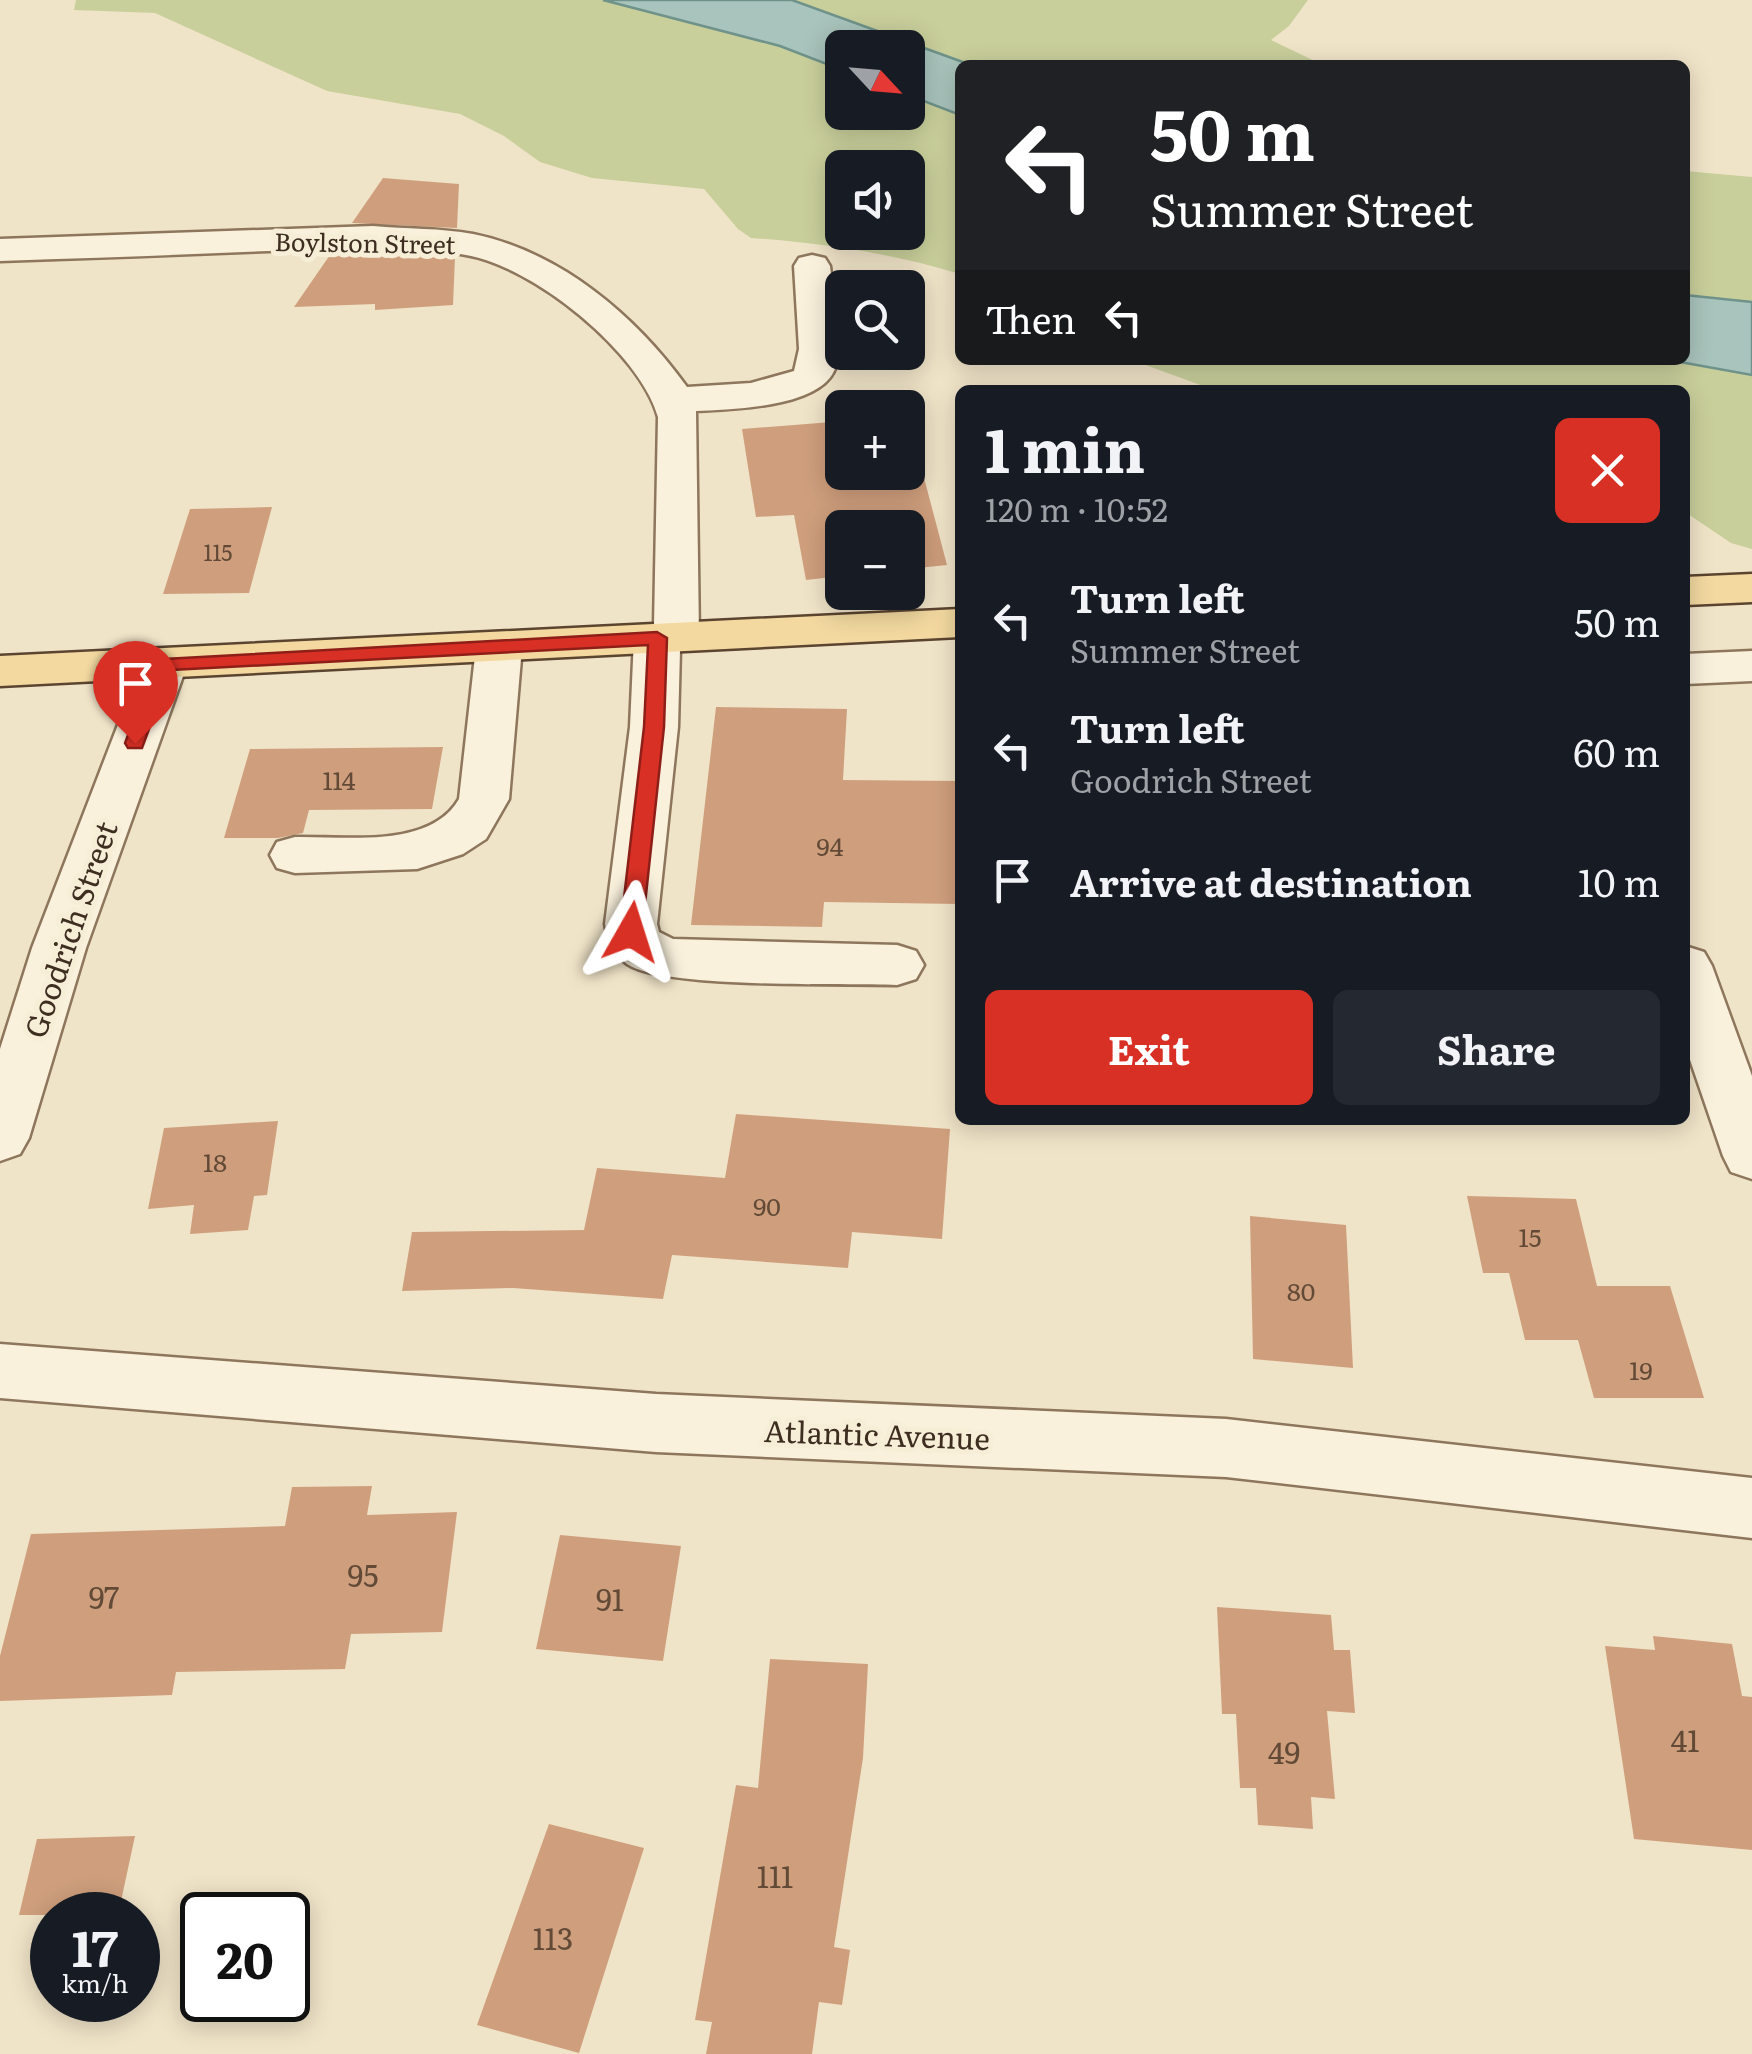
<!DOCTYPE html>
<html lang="en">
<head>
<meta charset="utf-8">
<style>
	:root { --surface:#171b24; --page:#242831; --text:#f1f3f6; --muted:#9ea1a6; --accent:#d93025 }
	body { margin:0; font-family:Literata,serif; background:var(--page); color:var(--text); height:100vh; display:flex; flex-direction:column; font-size:38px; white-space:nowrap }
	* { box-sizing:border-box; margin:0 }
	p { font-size:32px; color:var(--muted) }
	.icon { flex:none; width:55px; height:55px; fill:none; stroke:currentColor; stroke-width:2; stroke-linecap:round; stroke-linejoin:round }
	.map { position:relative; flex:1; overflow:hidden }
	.drawer { position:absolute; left:955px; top:385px; width:735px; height:740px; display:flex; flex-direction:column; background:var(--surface); border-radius:15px; box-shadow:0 5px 25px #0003 }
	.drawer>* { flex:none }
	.banner { position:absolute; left:955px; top:60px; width:735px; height:305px; border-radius:15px; box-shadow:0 5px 25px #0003; background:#202124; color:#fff; overflow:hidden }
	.needle { width:65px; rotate:116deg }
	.fabs { position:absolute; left:825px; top:30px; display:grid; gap:20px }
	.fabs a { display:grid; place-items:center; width:100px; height:100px; border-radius:15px; background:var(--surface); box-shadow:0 5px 25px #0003; font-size:50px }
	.speed { position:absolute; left:30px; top:1892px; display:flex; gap:20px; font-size:50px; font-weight:700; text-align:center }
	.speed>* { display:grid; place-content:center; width:130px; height:130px; border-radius:50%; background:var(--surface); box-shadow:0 5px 25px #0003; line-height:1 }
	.speed small { font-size:25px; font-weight:400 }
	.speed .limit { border:5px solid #111; border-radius:15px; background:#fff; color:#111 }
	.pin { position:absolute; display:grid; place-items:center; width:85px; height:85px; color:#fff; margin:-102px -42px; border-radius:50% 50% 50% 0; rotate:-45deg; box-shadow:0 0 10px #0007 }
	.pin .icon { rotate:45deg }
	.me { position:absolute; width:110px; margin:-55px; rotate:6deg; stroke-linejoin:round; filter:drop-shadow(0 0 8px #0008) }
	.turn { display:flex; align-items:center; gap:35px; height:210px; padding:0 30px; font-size:45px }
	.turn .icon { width:130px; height:130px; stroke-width:2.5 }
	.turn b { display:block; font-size:70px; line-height:85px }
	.then { display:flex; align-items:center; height:95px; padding:0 30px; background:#0003; gap:20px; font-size:38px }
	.round { display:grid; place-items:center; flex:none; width:105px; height:105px; border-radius:15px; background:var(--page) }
	.head { display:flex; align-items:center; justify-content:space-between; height:170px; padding:0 30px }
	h1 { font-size:60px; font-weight:700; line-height:75px }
	.cta { display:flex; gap:20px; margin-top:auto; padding:20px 30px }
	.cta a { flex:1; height:115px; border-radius:15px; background:var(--accent); color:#fff; font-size:40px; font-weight:700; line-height:115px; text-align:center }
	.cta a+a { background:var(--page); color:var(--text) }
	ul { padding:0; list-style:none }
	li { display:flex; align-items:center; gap:30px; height:130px; padding:0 30px }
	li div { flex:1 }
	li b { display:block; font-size:38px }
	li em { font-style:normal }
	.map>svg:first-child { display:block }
	.green { fill:#c9cf9b; fill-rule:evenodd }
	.water { fill:#a9c4bc; stroke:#6f938a; stroke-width:2.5 }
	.building { fill:#cf9f7d }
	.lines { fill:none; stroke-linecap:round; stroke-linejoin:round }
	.minor-casing { stroke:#8d765c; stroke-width:5 }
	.major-casing { stroke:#5b4430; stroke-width:5 }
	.minor { fill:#faf1dc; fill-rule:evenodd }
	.major { fill:#f3d9a0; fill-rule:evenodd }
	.route { fill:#d93025; stroke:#8d1f18; stroke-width:2.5 }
	.labels { text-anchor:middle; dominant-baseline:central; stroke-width:10; stroke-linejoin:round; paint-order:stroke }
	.far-number-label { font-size:22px; fill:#624a37 }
	.far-street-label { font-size:25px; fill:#3d2e20; stroke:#f7eed8 }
	.number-label { font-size:25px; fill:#624a37 }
	.street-label { font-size:30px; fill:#3d2e20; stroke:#f7eed8 }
	.near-number-label { font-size:30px; fill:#624a37 }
</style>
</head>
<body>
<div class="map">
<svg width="1752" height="2054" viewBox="0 0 1752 2054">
	<rect width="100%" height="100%" fill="#f0e4c8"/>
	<g class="green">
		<path d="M76,0h527l177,46 62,24v42h66v-17l52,20v159c-69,-21 -137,-31 -209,-36l-13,-9 -34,-40 -112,-11 -52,-16 -36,-26 -44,-22 -133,-23 -172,-78 -81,-3zM842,168h66v64h-66z"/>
		<path d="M792,0h516l-19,26 -18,14 52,25h-352z"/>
		<path d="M1685,171l67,6v125l-67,-7z"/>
		<path d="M1132,360h537l83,15v174l-21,-6 -46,-31v-122h-471z"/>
	</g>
	<g class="water">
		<path d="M603,0h189l179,65h-11v50l-52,-20v-47h-66v22l-62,-24z"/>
		<path d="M1685,295l67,7v73l-83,-15h16z"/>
	</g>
	<g class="building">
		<path d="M383,178l76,6 -2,44 -105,-5z"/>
		<path d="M332,252h60l63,5 -2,48 -78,5v-6l-81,3z"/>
		<path d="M902,398l3,10h-63v64h66v-55l39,148 -39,4v-41h-66v48l-36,4 -12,-65 -38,2 -14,-88 90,-7 -1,-20z"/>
		<path d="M272,507l-23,86 -86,1 27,-85z"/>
		<path d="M716,707l131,2 -4,71 117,1v123l-136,-2 -2,25 -131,-2z"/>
		<path d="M443,747l-11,62 -123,1 -6,23 -25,5h-54l26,-89z"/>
		<path d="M736,1114l214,15 -8,110 -90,-7 -4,36 -176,-13 -9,44 -150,-11 -111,3 10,-59 172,-2 13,-62 128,10z"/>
		<path d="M278,1121l-11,74 -13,1 -6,34 -58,4 4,-29 -46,4 16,-81z"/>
		<path d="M1467,1196l109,3 21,87h73l34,112h-110l-16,-58h-53l-16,-67h-26z"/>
		<path d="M1250,1216l96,9 7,143 -100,-9z"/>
		<path d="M372,1486l-5,29 90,-3 -15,120 -91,2 -6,35 -169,3 -4,23 -172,6v-45l31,-122 254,-8 7,-39z"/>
		<path d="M560,1535l121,11 -18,115 -127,-12z"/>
		<path d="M1217,1607l114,8 3,35h16l5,63 -28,-2 8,88 -24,-2 2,32 -55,-4 -2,-37h-16l-4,-74h-14z"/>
		<path d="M1653,1636l79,8 10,52 10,1v153l-118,-11 -29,-193 50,4z"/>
		<path d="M770,1659l98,5 -5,94 -29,189 16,3 -8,55 -23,-3 -7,52h-106l6,-32 -17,-2 41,-235 22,3z"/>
		<path d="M549,1824l95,24 -65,205 -102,-28z"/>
		<path d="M135,1836l-17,79h-99l18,-76z"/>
	</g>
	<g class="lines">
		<g class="minor-casing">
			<g id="minor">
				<path d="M373,226c33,3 68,2 100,8 88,18 163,82 214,153l64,-4 43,-12 5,-22 -5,-83 5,-8 13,-3 13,3 5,8c3,30 15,71 6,100 -12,42 -104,43 -140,45l3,226 -7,10 -12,3 -2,77 -21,197 2,8 14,7 224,6 19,6 8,14 -8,14 -19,6c-53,-2 -234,4 -270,-21 -12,-9 -20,-26 -22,-40l25,-197 4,-89 7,-10 13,-3 4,-208c-18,-65 -125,-151 -192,-162 -64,-12 -133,-6 -198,-4 -89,4 -179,7 -268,10v-22z"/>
				<path d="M499,633l16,4 7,10 -13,152 -23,40 -23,15 -46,15 -122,4 -18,-5 -7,-13 7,-13 18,-5c52,-1 135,12 164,-38l17,-152 7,-10z"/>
				<path d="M164,650l16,5 7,10 -101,283 -57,190 -9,16 -20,7v-112l32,-101 109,-283 7,-10z"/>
				<path d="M1752,651v30l-67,3v-30z"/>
				<path d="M1685,946l19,6 8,14 40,110v103l-21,-7 -8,-16 -38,-111z"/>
				<path d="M0,1344l656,50 570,25 526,59v60l-526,-61 -570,-25 -656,-54z"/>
			</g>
		</g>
		<g class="major-casing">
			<g id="major">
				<path d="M1752,574v28l-67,3v-28z"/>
				<path d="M960,609v28l-960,49v-30z"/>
			</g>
		</g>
		<use href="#minor" class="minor"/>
		<use href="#major" class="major"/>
	</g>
	<path class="route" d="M657,632l10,6 -3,89 -22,205 -11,7 -11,-7 24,-205 4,-82 -477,25 -29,78h-14l-3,-5 29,-78 10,-6z"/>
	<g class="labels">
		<g class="far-number-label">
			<text x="218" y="551">115</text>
		</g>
		<g class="far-street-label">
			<text transform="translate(365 242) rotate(1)">Boylston Street</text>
		</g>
		<g class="number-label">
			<text x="339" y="779">114</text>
			<text x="830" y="845">94</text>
			<text x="215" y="1161">18</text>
			<text x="767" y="1205">90</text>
			<text x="1530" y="1236">15</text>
			<text x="1301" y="1290">80</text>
			<text x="1641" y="1369">19</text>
		</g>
		<g class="street-label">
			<text transform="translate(69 929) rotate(-71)">Goodrich Street</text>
			<text transform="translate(877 1433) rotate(2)">Atlantic Avenue</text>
		</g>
		<g class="near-number-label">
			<text x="363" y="1574">95</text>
			<text x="104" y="1596">97</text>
			<text x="610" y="1598">91</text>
			<text x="1685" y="1739">41</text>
			<text x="1284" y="1751">49</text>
			<text x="775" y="1875">111</text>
			<text x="553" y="1937">113</text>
		</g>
	</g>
</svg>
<div class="fabs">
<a><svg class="needle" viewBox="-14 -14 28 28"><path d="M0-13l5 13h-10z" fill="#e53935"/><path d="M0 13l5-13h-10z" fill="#9ea1a6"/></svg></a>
<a><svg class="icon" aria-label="sound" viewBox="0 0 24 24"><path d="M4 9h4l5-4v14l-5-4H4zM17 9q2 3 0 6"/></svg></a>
<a><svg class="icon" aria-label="search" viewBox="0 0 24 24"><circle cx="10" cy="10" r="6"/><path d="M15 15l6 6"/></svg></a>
<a>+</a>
<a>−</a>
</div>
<div class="speed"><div>17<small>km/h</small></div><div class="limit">20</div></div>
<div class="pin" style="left:135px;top:743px;background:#d93025"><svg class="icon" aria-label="arrive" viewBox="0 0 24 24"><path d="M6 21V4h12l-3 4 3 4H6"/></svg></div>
<svg class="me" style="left:631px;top:932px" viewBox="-20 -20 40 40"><path d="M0-17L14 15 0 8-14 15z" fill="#d93025" stroke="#fff" stroke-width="4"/></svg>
<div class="banner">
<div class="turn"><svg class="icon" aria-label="left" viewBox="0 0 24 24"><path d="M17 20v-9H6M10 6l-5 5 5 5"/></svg><div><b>50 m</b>Summer Street</div></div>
<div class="then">Then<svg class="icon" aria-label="left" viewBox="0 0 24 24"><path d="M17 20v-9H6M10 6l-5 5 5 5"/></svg></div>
</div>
<section class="drawer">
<div class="head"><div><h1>1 min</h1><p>120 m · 10:52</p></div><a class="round" style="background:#d93025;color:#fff"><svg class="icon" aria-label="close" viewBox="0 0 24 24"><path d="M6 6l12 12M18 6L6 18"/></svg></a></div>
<ul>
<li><svg class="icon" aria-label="left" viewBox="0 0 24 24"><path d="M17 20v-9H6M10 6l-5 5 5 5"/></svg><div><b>Turn left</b><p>Summer Street</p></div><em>50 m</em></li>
<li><svg class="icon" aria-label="left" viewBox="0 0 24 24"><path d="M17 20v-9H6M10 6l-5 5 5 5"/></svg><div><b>Turn left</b><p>Goodrich Street</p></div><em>60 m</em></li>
<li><svg class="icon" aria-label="arrive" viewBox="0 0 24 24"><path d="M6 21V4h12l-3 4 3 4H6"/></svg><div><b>Arrive at destination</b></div><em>10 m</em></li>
</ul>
<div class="cta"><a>Exit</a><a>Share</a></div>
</section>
</div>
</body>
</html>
